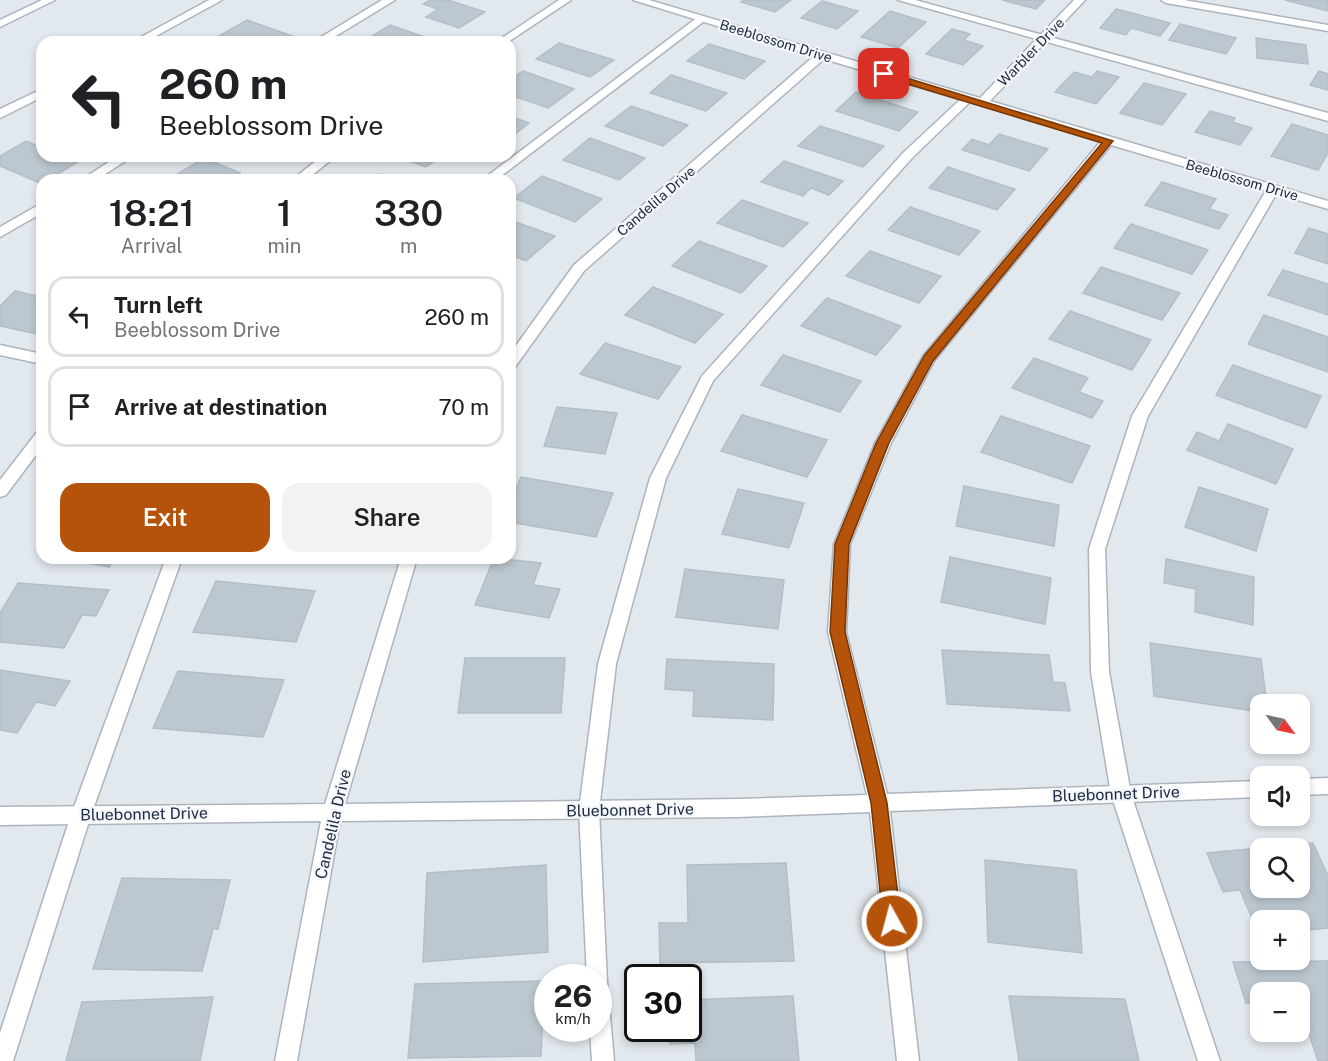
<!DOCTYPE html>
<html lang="en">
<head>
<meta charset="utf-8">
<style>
	:root { --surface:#fff; --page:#f2f2f2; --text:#202124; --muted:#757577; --line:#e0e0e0; --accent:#b45309 }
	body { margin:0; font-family:"Public Sans",sans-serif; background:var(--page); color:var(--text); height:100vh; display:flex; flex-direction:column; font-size:22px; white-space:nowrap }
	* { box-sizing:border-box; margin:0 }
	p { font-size:20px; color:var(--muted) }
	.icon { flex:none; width:33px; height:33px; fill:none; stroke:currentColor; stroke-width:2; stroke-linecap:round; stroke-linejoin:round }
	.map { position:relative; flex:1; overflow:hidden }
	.panel { position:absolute; left:36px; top:174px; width:480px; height:390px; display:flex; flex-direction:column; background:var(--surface); border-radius:18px; box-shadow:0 3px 9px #0003 }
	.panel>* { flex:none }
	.top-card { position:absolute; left:36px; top:36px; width:480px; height:126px; border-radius:18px; box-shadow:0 3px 9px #0003; background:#fff; color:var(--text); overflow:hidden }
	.needle { width:39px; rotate:123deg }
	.fabs { position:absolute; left:1250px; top:694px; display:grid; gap:12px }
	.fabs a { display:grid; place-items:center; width:60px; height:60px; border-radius:12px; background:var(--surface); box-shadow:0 3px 9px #0003; font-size:30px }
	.speed { position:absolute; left:534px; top:964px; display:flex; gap:12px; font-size:30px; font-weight:700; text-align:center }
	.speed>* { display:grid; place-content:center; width:78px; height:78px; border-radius:50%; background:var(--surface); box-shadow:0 3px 9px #0003; line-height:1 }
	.speed small { font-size:15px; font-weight:400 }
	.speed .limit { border:3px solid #111; border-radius:9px; background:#fff; color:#111 }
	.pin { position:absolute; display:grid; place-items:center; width:51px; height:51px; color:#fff; margin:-26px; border-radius:12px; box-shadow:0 3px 9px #0006 }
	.me { position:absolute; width:66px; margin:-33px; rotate:353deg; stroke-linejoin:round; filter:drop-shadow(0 0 4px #0008) }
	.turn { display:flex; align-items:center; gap:21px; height:126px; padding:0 24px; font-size:27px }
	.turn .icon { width:78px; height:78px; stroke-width:2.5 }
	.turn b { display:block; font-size:42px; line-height:51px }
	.eta { display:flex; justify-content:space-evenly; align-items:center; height:102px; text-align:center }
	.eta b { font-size:36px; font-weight:600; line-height:42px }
	.primary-button { display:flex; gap:12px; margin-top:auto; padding:12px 24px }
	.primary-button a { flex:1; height:69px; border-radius:18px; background:var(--accent); color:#fff; font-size:24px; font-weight:600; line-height:69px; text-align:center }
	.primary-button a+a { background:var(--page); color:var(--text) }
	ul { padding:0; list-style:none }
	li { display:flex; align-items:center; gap:18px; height:81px; margin:0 12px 9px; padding:0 12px; border:3px solid var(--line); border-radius:18px }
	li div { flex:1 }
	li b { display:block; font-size:22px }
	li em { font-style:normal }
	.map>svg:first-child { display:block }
	.building { fill:#bdc7cf; stroke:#b3bec9; stroke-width:1.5; fill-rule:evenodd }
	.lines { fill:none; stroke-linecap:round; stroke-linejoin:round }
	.service-casing { stroke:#acb4be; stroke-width:3 }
	.minor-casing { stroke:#acb4be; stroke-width:3 }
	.service { fill:#fff; fill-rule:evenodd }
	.minor { fill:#fff; fill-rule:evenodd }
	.route { fill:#b45309; stroke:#753606; stroke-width:1.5 }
	.labels { text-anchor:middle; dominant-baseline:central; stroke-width:4.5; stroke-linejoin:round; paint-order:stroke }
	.far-street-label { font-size:14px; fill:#202c42; stroke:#f3f7fa }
	.street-label { font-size:16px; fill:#202c42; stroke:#f3f7fa }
</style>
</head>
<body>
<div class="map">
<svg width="1328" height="1061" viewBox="0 0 1328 1061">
	<rect width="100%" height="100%" fill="#e2e9ee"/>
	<g class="building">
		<path d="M430,0h18l37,12 -26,16 -33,-11 12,-8 -15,-5z"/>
		<path d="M744,0h47l-16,12 -34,-10z"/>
		<path d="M1002,0h43l-9,9z"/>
		<path d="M1285,0h43v11z"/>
		<path d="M822,1l36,10 -21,18 -36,-11z"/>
		<path d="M1116,9l54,14 -10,13 -29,-8 -5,7 -26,-7z"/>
		<path d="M890,11l36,11 -28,26 -37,-11z"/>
		<path d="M247,20l48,17 -9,5h-52l-15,-6z"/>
		<path d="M1180,24l56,14 -10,16 -57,-14z"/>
		<path d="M390,25l49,17 -75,-1z"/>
		<path d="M952,29l18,5 -6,6 19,6 -20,19 -37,-11z"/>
		<path d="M1256,38l50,7 2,19 -51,-6z"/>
		<path d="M559,43l55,17 -24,17 -54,-18z"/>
		<path d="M709,44l56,17 -21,18 -57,-18z"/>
		<path d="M523,71l51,18 -26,19 -38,-13v-15z"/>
		<path d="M1097,71l22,6 -23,27 -41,-12 19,-20 18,5z"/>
		<path d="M1319,71l9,3v16l-18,-5z"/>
		<path d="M671,75l56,18 -21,18 -56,-18z"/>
		<path d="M1144,83l42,11 -24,31 -42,-12z"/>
		<path d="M856,92l62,20 -19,19 -63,-20z"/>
		<path d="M631,106l57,19 -25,21 -58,-20z"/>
		<path d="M1210,111l25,7 -3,4 20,6 -12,17 -45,-13z"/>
		<path d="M510,116l19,7 -19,15z"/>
		<path d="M1292,124l36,11v18l-10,17 -47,-14z"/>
		<path d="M820,126l64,20 -21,21 -65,-21z"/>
		<path d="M999,134l49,15 -19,22 -67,-21 10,-11 17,6z"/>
		<path d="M590,138l55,20 -26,22 -56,-20z"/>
		<path d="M26,141l16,7v8h21l15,6 -30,18h-6v4l-42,-18v-10z"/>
		<path d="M455,156l-7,5 -9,-3 -13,9 -27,-10z"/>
		<path d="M204,158l36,15 -11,7 -60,-1z"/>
		<path d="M784,161l59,20 -14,14 -18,-7 -8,8 -42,-14z"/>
		<path d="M948,167l67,22 -18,21 -68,-22z"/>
		<path d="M378,174l16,6h-25z"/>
		<path d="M542,176l60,23 -27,23 -61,-24z"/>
		<path d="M1162,182l54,17 -7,10 19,6 -9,14 -74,-24z"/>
		<path d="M742,200l66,23 -25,24 -66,-24z"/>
		<path d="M910,207l70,24 -21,24 -71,-25z"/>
		<path d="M510,220l45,16 -29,25 -16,-6z"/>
		<path d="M1131,224l77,26 -16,24 -78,-26z"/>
		<path d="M1309,228l19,6v30l-33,-11z"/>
		<path d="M699,241l68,25 -26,27 -69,-27z"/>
		<path d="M870,251l71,25 -22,27 -73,-27z"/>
		<path d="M1101,267l79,26 -18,27 -79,-27z"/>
		<path d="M1283,270l45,14v31l-60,-20z"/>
		<path d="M653,287l70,27 -28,29 -70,-28z"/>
		<path d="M15,291l27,6v38l-42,-9v-20z"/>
		<path d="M827,298l74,28 -25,29 -75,-29z"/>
		<path d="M1070,311l81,29 -19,30 -83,-31z"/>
		<path d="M1264,315l64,22v35l-80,-28z"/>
		<path d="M605,343l76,24 -23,32 -78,-25z"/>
		<path d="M783,355l78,26 -21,31 -79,-27z"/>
		<path d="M1034,358l54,20 -9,14 24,9 -11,17 -80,-30z"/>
		<path d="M1233,365l88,31 -15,32 -90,-33z"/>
		<path d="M557,407l60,6 -12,41 -61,-8z"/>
		<path d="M742,415l85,25 -20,37 -86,-26z"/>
		<path d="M1001,416l89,30 -18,37 -91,-31z"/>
		<path d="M1228,424l65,25 -17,35 -89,-34 10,-18 22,9z"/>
		<path d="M521,477l92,16 -17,44 -86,-15v-19z"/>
		<path d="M964,486l95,19 -5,41 -98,-20z"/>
		<path d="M1199,487l69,22 -12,42 -71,-24z"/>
		<path d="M738,489l66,14 -15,45 -67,-14z"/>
		<path d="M950,557l101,21 -6,46 -104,-22z"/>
		<path d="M59,558h56l-6,9z"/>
		<path d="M494,558l47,5 -8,22 27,4 -11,29 -74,-13z"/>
		<path d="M1166,559l88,18 -1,48 -58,-13 1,-23 -32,-6z"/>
		<path d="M685,569l99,11 -6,49 -102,-12z"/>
		<path d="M216,581l99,10 -19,51 -103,-10z"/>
		<path d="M18,583l91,7 -13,26 -14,-1 -18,33 -64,-6v-29z"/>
		<path d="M1150,643l111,16 6,46h-7v7l-106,-16z"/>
		<path d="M942,650l107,5 4,27 12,1 5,28 -123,-7z"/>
		<path d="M465,658h100l-4,55h-103z"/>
		<path d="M667,659l107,5 -1,56 -80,-4 1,-25 -29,-2z"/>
		<path d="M0,670l70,11 -15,25 -19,-4 -19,31 -17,-3z"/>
		<path d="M178,671l106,9 -21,57 -110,-9z"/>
		<path d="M1313,843l15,33v52l-29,3v-10h-39l-1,14 -19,-45 -17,2 -16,-39zM1260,849h39v39h-39z"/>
		<path d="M985,860l91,10 6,83 -94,-11z"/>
		<path d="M786,863l8,98 -134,2 -1,-40h29l-1,-58z"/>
		<path d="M546,865l2,87 -125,10 4,-89z"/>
		<path d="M122,878l108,2 -12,49h-5l-11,42 -109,-2z"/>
		<path d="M1328,961v100h-10l-19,-58v-10h-39v10h-14l-13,-41z"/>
		<path d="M544,981l-3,75 -133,2 7,-74z"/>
		<path d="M793,996l6,65h-103l-1,-18 -25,1v-15h18v-29z"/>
		<path d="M1009,996l116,3 14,62h-120z"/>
		<path d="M213,997l-13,64h-134l16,-59z"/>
	</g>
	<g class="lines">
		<g class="service-casing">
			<g id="service">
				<path d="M42,0h13l-55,27v-7z"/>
				<path d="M382,0h13l-69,42h-13z"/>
				<path d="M898,0h17l413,113v8z"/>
				<path d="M698,17l9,2 -211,161h-14z"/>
				<path d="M963,97l10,2 -61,59 -199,223 -47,97 -50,186 -17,146 8,172 7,79h-22l-2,-32h8v-51h-11l-8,-168 19,-146 52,-186 52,-102 202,-224z"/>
				<path d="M118,156h15l-37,24h-15z"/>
				<path d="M1273,185l6,4 -131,227 -43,133 4,123 22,122 89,267h-22l-87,-267 -20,-122 -2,-123 43,-133 135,-227z"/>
				<path d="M42,203v10l-42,24v-10z"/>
				<path d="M0,345l42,9v10l-42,-9z"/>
				<path d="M166,558h16l-91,257 -78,246h-13v-28l71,-218z"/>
			</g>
		</g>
		<g class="minor-casing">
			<g id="minor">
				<path d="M209,0h13l-77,42h-13z"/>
				<path d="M559,0h12l-63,42h-12z"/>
				<path d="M633,0h16l331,98 94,-98h11l-95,101 338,100v8l-217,-64 -177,216 -43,82 -41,101 -4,88 41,162 373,-13v16l-370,14 29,250h-22l-27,-249 -132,5 -398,4 -43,240h-22l46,-240 -321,4v-18l325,-3 76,-246h16l-72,246 393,-5 129,-4 -39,-163 6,-88 41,-101 48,-87 178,-215 -277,-82 -240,212 -69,96 -5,2v-15l64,-89 240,-209z"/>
				<path d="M1161,0h23l144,25v6l-162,-28z"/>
				<path d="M42,89v8l-42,21v-9z"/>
				<path d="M322,156h14l-30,24h-14z"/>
				<path d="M42,431v16l-36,48 -6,2v-17l37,-48z"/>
				<path d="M1328,778v16l-29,1v-16z"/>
			</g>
		</g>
		<use href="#service" class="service"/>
		<use href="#minor" class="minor"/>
	</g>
	<path class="route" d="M884,71l229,70 -180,220 -44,82 -40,101 -4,88 42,171 14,118 -3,5 -6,3 -6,-3 -3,-5 -12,-118 -41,-171 5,-88 41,-101 48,-87 178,-213 -221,-67v-4z"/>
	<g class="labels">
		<g class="far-street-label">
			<text transform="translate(776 41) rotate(17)">Beeblossom Drive</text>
			<text transform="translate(1031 52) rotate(-46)">Warbler Drive</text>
			<text transform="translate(1242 180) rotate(16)">Beeblossom Drive</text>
			<text transform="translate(656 201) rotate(-41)">Candelila Drive</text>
		</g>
		<g class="street-label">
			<text transform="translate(1116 794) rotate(-2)">Bluebonnet Drive</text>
			<text transform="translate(630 810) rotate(-1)">Bluebonnet Drive</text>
			<text transform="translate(144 814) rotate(-1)">Bluebonnet Drive</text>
			<text transform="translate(333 824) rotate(-77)">Candelila Drive</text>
		</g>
	</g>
</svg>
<div class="fabs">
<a><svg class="needle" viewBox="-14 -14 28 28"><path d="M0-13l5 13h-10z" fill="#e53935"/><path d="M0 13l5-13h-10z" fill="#757577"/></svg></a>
<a><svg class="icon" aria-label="sound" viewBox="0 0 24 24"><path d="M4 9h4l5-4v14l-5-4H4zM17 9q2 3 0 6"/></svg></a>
<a><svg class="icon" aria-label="search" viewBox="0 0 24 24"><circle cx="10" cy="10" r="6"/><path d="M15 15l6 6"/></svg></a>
<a>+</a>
<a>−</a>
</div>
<div class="speed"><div>26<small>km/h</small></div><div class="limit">30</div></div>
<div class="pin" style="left:884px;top:74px;background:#d93025"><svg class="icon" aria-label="arrive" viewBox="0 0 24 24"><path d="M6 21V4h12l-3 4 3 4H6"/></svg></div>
<svg class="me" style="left:892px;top:921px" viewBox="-20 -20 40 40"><circle r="17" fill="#b45309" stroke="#fff" stroke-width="3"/><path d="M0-11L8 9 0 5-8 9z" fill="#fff"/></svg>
<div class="top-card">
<div class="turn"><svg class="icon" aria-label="left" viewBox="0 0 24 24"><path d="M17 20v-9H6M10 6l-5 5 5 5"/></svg><div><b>260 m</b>Beeblossom Drive</div></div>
</div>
<section class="panel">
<div class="eta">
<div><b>18:21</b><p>Arrival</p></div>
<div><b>1</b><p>min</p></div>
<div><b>330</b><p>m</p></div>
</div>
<ul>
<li><svg class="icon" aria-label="left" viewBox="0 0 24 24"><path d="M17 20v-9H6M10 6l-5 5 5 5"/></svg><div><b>Turn left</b><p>Beeblossom Drive</p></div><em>260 m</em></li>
<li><svg class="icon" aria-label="arrive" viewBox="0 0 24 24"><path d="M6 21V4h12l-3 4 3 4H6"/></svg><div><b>Arrive at destination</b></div><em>70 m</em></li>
</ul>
<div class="primary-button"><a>Exit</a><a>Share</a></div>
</section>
</div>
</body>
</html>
